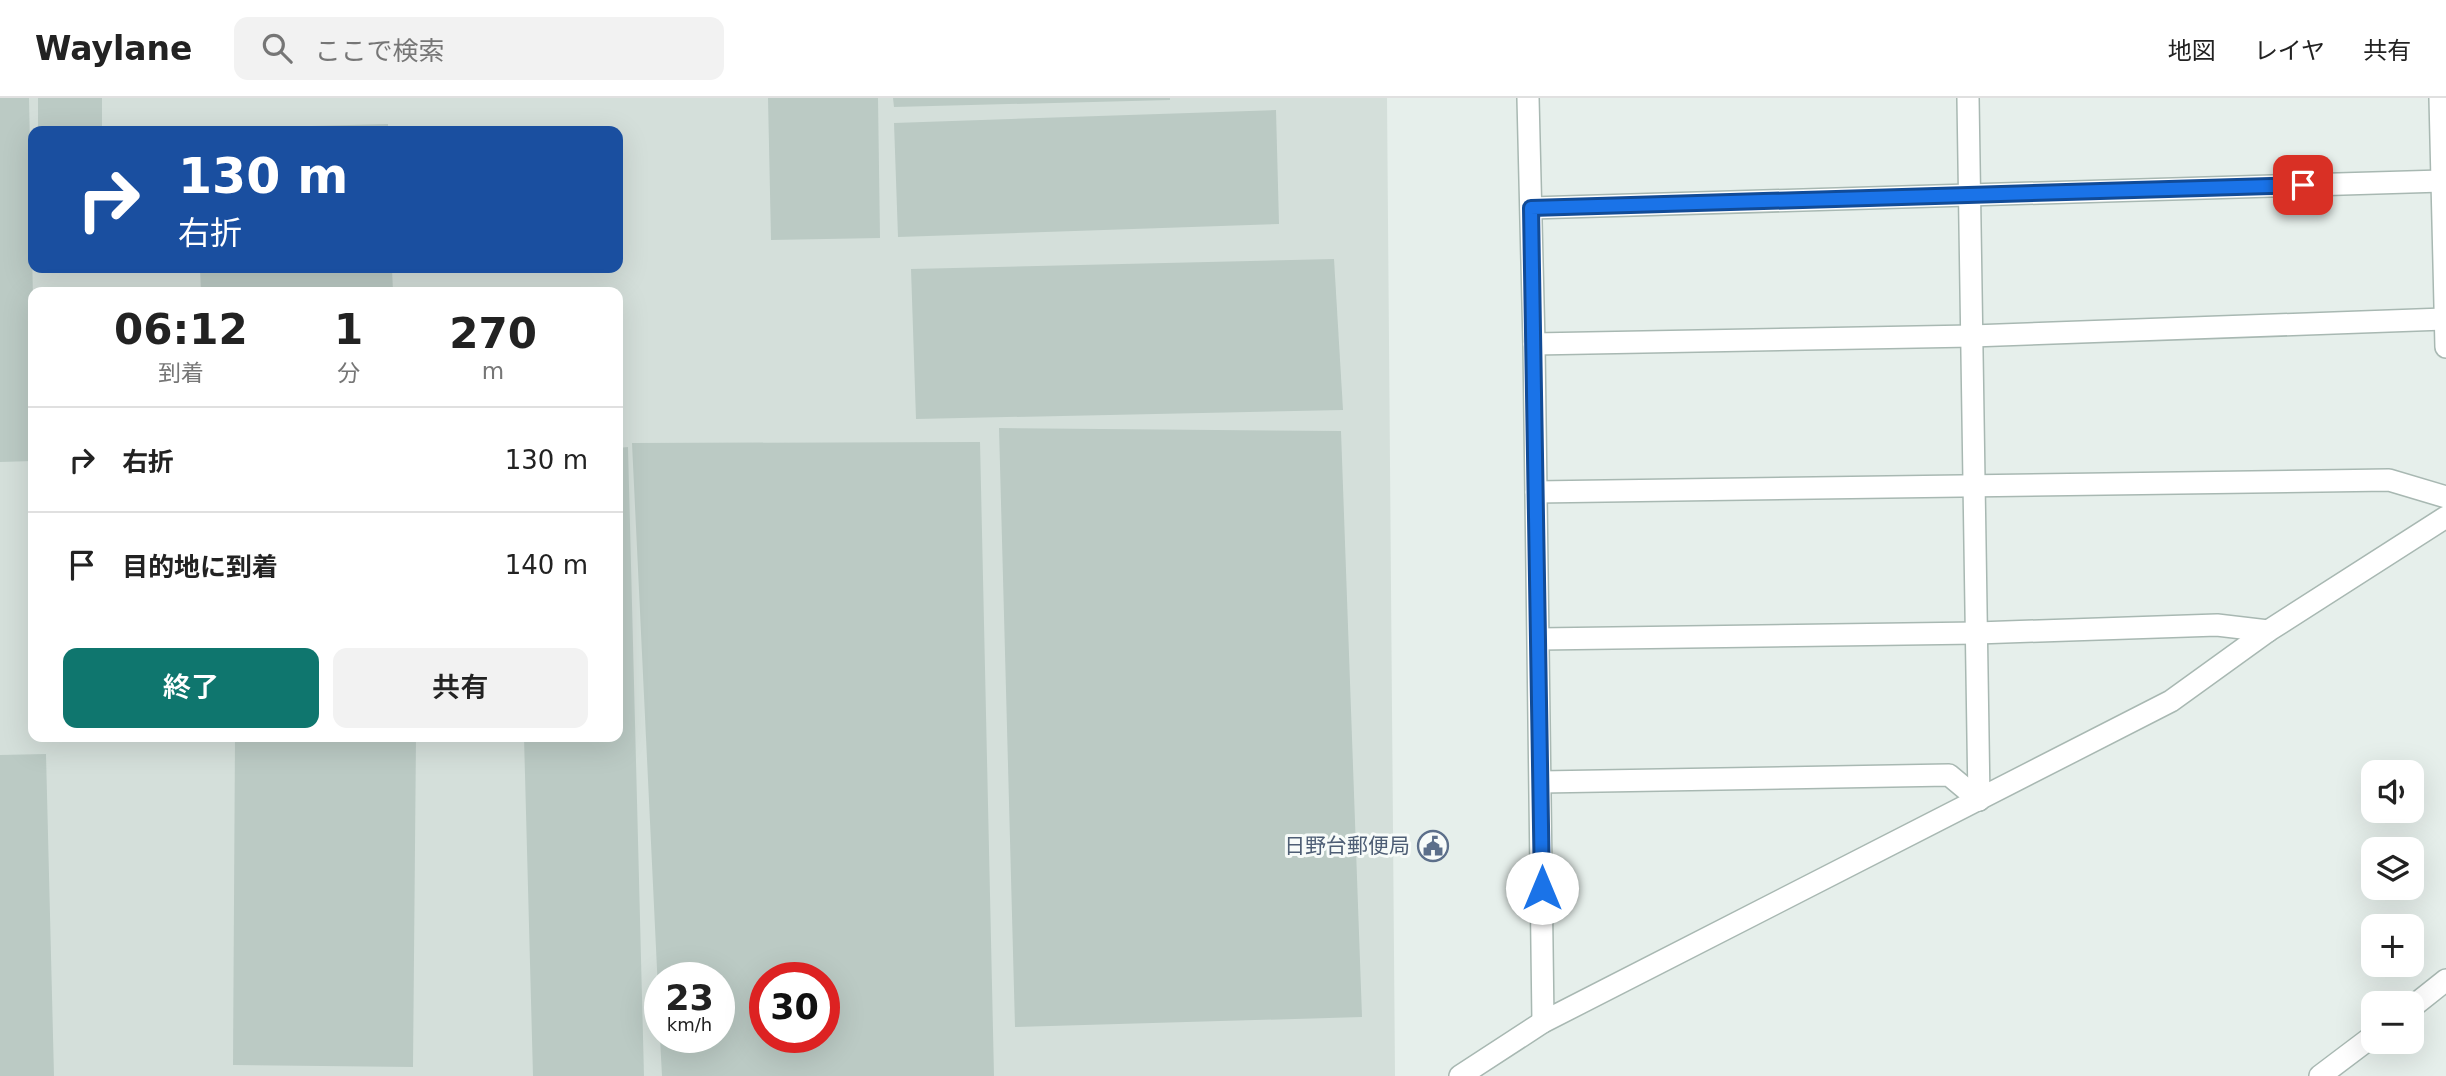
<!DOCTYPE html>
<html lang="ja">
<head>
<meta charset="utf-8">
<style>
	:root { --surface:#fff; --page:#f2f2f2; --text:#222; --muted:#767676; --line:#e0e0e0; --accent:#0f766e }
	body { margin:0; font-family:"DejaVu Sans","Noto Sans JP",sans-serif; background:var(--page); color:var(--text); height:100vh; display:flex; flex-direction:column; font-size:26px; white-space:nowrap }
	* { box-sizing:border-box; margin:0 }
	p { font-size:23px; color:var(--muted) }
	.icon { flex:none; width:38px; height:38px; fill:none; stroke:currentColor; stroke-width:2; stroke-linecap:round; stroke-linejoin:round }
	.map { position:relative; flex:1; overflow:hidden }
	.drawer { position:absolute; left:28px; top:189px; width:595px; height:455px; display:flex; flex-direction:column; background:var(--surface); border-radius:14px; box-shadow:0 7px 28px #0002 }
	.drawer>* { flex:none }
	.guide { position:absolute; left:28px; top:28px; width:595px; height:147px; border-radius:14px; box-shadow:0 7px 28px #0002; background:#1a4fa0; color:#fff; overflow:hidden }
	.controls { position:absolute; left:2361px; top:662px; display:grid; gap:14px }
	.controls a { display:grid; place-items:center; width:63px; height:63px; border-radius:14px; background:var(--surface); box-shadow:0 7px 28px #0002; font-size:35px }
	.speed { position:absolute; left:644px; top:864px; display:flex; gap:14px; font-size:35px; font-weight:700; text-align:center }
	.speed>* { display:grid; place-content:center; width:91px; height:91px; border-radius:50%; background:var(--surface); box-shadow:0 7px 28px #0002; line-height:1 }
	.speed small { font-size:18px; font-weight:400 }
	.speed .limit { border:10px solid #d22; background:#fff; color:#111 }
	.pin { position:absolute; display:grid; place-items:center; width:60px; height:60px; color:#fff; margin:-30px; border-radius:14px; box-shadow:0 4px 10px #0006 }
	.me { position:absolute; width:77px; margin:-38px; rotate:0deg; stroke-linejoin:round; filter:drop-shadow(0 0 5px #0008) }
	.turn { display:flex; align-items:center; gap:24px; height:147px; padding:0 35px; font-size:32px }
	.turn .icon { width:91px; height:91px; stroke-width:2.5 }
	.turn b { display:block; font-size:49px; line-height:60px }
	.eta { display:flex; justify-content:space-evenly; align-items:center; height:119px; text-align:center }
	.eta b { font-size:42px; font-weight:600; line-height:49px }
	.primary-button { display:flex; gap:14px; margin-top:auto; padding:14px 35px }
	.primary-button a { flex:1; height:80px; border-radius:14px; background:var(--accent); color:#fff; font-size:28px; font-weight:600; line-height:80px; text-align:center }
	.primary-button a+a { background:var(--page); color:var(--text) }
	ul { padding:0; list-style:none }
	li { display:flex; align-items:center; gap:21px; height:105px; padding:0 35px; border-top:2px solid var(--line) }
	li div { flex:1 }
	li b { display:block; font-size:26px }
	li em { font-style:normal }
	header { display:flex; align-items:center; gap:42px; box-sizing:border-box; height:98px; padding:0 35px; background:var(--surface); border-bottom:2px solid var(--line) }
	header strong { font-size:33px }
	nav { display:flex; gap:38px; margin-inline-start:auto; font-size:24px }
	.search { width:490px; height:63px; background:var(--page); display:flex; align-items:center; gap:18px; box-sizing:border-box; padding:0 24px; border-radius:14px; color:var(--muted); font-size:26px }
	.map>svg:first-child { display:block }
	.built { fill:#d4dfda; fill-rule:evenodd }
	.building { fill:#bbcac4; fill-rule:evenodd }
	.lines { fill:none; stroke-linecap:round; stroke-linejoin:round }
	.minor-casing { stroke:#a8b8b2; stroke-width:24 }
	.minor { stroke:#fff; stroke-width:21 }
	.route-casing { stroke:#114b97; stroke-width:18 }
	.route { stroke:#1a73e8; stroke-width:12 }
	.labels { text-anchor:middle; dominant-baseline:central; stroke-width:6; stroke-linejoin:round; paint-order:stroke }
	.service-label { font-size:21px; fill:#4e5e75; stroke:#f7fbf9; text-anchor:end }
</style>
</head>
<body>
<header>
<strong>Waylane</strong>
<div class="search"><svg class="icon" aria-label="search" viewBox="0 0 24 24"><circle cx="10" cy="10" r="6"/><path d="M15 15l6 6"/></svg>ここで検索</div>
<nav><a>地図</a><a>レイヤ</a><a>共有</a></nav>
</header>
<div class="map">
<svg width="2446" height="978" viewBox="0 0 2446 978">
	<rect width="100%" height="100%" fill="#e6efeb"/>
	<path class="built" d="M0,0h1387l8,978h-1395zM33,33h585v137h-585zM33,194h585v445h-585zM660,880h59v60h-59zM765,880h59v60h-59z"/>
	<g class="building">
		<path d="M0,0h29l4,201v162l-33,1z"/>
		<rect x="38" y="0" width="64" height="33"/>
		<path d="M768,0h110l2,140 -109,2z"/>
		<path d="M893,0h277v2l-276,7z"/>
		<path d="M1276,12l3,114 -381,13 -4,-114z"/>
		<path d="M388,26v7h-195v-2z"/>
		<path d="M1334,161l9,151 -427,9 -5,-150z"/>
		<path d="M200,170h192l1,24h-192z"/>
		<path d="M999,330l342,3 21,586 -347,10z"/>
		<path d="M980,344l14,634h-332l-2,-38h59v-60h-59v12h-2l-26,-547zM765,880h59v60h-59z"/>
		<path d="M628,349l16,629h-111l-9,-339h94v-289z"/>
		<path d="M235,639h181l-3,330 -180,-2z"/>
		<path d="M46,656l8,322h-54v-321z"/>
	</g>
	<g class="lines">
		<g class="minor-casing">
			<g id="minor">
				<path d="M1528,0l6,246 9,678"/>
				<path d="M1968,0l11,702"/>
				<path d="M2440,0l6,249"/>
				<path d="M1531,110l911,-27"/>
				<path d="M1534,246l438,-8 472,-17"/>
				<path d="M1536,394l853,-12 57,17"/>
				<path d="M1539,541l438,-6 240,-8 51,6"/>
				<path d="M1541,684l408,-7 30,25"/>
				<path d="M2412,909l34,-27"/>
				<path d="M1460,978l83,-54 628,-321 97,-70 178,-114"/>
				<path d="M2320,978l53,-40"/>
			</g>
		</g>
		<use href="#minor" class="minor"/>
	</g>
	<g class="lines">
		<g class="route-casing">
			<path id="route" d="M1542,790l-11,-680 772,-23"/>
		</g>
		<use href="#route" class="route"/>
	</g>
	<defs>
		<g id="civic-ring" transform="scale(1.575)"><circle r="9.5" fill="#f7fbf9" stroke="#5c6f8a" stroke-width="1.5"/><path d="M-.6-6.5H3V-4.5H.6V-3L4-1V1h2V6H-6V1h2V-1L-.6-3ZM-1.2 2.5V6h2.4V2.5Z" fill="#5c6f8a"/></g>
	</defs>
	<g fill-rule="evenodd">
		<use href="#civic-ring" x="1433" y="748"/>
	</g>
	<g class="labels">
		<g class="service-label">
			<text x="1410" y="748">日野台郵便局</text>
		</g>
	</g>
</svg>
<div class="controls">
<a><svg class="icon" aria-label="sound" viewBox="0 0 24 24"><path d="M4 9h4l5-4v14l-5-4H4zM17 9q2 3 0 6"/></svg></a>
<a><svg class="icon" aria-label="layers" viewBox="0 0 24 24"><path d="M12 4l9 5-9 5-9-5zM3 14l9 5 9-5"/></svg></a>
<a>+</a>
<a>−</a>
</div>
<div class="speed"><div>23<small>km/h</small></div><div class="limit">30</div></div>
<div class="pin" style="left:2303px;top:87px;background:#d93025"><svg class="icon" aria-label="arrive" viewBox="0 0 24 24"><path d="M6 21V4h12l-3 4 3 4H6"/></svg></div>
<svg class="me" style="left:1542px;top:790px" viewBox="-20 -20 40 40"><circle r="19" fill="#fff"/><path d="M0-13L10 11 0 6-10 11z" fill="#1a73e8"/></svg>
<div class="guide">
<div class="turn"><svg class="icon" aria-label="right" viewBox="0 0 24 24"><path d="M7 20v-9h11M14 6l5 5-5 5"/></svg><div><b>130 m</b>右折</div></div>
</div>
<section class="drawer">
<div class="eta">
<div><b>06:12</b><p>到着</p></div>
<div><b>1</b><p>分</p></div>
<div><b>270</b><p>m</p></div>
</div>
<ul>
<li><svg class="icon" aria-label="right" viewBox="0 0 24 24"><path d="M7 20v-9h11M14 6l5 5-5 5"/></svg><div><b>右折</b></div><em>130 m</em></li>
<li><svg class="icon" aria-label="arrive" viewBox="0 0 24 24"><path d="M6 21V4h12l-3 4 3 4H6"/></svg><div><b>目的地に到着</b></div><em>140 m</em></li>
</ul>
<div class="primary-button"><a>終了</a><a>共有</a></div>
</section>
</div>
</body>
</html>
